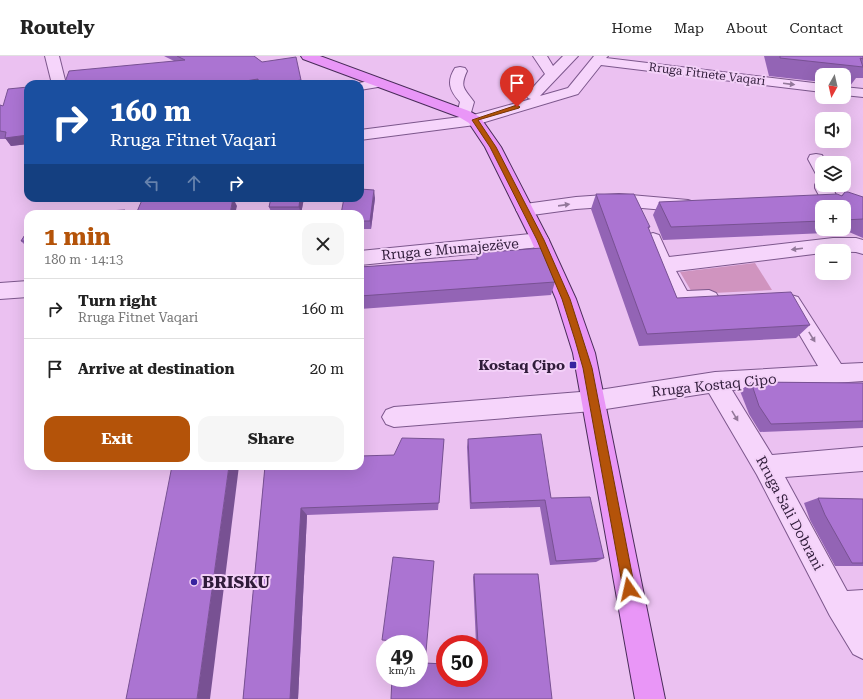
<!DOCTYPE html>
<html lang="en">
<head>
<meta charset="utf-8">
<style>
	:root { --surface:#fff; --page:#f6f6f6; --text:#222; --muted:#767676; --line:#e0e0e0; --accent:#b45309 }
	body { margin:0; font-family:"Roboto Serif",serif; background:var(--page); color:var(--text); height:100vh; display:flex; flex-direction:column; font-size:15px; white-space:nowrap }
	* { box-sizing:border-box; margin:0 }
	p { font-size:13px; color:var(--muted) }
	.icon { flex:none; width:22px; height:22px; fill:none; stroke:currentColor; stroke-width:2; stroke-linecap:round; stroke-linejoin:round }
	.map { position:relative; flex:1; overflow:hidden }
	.details { position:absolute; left:24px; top:154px; width:340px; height:260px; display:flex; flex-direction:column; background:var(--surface); border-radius:12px; box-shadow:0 4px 16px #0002 }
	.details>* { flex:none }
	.guide { position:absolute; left:24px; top:24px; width:340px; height:122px; border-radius:12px; box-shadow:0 4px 16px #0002; background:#1a4fa0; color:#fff; overflow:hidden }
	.needle { width:26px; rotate:188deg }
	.fabs { position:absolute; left:815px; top:12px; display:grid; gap:8px }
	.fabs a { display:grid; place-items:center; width:36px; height:36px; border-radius:8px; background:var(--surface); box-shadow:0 4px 16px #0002; font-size:20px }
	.speed { position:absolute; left:376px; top:579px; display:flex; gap:8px; font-size:20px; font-weight:700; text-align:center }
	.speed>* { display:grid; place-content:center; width:52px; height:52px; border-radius:50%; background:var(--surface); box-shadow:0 4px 16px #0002; line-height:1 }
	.speed small { font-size:10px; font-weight:400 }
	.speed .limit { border:6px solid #d22; background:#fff; color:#111 }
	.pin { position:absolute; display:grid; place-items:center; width:34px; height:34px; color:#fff; margin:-41px -17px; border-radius:50% 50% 50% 0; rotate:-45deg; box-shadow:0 0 4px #0007 }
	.pin .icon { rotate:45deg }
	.me { position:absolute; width:44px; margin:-22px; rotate:349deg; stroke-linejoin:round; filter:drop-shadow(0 0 3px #0008) }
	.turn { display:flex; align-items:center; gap:14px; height:84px; padding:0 20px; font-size:18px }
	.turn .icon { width:52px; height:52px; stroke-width:2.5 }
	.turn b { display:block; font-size:28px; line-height:34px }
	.lanes { display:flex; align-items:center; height:38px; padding:0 20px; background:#0003; justify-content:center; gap:20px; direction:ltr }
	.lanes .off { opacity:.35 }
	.round { display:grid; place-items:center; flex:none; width:42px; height:42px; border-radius:12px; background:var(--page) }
	.head { display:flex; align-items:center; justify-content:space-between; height:68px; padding:0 20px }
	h1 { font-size:24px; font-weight:700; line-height:30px; color:var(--accent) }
	.primary-button { display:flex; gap:8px; margin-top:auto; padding:8px 20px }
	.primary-button a { flex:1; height:46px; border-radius:12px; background:var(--accent); color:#fff; font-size:16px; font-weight:700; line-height:46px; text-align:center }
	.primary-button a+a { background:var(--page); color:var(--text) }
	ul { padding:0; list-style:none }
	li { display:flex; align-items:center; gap:12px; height:60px; padding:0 20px; border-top:1px solid var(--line) }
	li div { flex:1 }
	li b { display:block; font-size:15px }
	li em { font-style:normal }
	header { display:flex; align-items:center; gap:24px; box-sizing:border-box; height:56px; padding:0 20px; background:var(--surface); border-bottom:1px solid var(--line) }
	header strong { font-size:19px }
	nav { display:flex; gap:22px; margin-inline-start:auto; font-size:14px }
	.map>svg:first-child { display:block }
	.green { fill:#d094bf }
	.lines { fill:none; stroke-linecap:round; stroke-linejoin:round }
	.minor-casing { stroke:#7c578c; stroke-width:2 }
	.major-casing { stroke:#492c59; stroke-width:2 }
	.minor { fill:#f6d5fb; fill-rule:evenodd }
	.major { fill:#e996f7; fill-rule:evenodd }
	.wall { fill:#9364b5; fill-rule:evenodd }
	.shaded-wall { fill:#785193 }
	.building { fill:#ab74d2; stroke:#785193 }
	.oneway { fill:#93789a }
	.route { fill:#b45309; stroke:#753606 }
	.poi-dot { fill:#37229f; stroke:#f3d1f8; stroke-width:1.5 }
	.labels { text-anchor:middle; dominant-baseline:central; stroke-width:4; stroke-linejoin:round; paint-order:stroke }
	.far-street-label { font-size:12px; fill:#301c3a; stroke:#f3d1f8 }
	.street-label { font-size:14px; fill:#301c3a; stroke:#f3d1f8 }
	.poi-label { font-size:14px; font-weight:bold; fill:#301c3a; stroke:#f3d1f8; text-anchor:end }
	.near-poi-label { font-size:17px; font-weight:bold; fill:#301c3a; stroke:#f3d1f8; text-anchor:start }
</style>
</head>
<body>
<header>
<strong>Routely</strong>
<nav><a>Home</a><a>Map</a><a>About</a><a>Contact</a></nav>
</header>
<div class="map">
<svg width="863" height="643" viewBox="0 0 863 643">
	<rect width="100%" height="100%" fill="#ebc1f1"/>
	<path class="green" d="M755,207l17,27 -79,4 -13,-22z"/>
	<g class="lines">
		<g class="minor-casing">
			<g id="minor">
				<path d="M45,0h14l7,28h-14z"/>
				<path d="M533,0h14l6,10 10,-10h15l-38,40 28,-8 26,-32h14l-2,2 216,26v8l-221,-27 -23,29 -103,31 -115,15v-10l100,-13 -3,-3 3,-12c-10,-11 -14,-20 -5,-34l5,-1 5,1 2,3c-8,17 -2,18 7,31l-4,14 61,-17 -3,-1 -2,-3 19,-21z"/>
				<path d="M379,23l5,1 2,3 -2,3 -24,4v-6h-6z"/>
				<path d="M844,31l19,2v8l-19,-2z"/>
				<path d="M816,98l6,1 4,8h-4v12l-6,-1 -8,-15 2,-4z"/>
				<path d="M822,124v5h9l6,12 -3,4 -6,2 -6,-2 -7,-13v-3l2,-4z"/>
				<path d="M619,138l69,6 6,2 3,4 -3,4 -6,2 -69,-6 -43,3 -51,7 -6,-2 -3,-4 3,-4 6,-2 51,-7z"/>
				<path d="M540,177l6,2 3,5 -3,5 -6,2 -180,18v-14z"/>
				<path d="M653,177l6,2 10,22 164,-19h23l7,2v14l-7,-2 -34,-1v2l-146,18 11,20 22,-1 7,3 3,5 -3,5c-12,4 -30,6 -42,2l-20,-40 -10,-25 3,-5z"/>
				<path d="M28,225v16l-28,2v-16z"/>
				<path d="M791,239l7,2 43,67 22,-1v18l-131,9 40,65 91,-8v24l-78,6 62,114 16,-1v69l-10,-5 -23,-38 -73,-141 -48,-82 -116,18 -199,16 -8,-3 -4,-7 4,-7 8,-3 199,-16 122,-19 103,-6 -37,-63 3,-6z"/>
			</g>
		</g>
		<g class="major-casing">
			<path id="major" d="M301,0h19l149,55 11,6 21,30 48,93 27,59 19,54 70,346h-30l-62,-346 -17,-54 -25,-59 -46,-93 -16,-24 -10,-6 -156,-58z"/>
		</g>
		<use href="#minor" class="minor"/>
		<use href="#major" class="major"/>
	</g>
	<g class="wall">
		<path d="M164,0h90l8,6 40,22 -237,-2 109,-21z"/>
		<path d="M764,0h99v22h-7l-6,8 -6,-1v-10h-22v7l-53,-6z"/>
		<path d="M28,31v57l-17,2 -5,-7h-6v-34l3,1z"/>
		<path d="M845,136l18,5v41l-14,-6 -186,8 -10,-25 6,-13 182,-6zM822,151h22v22h-22z"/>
		<path d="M596,138l54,33 -2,2 29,69 133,27 -14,13 -157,8 -48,-137z"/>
		<path d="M271,142h33l-3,16h-29l-3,-7z"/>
		<path d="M375,142l-4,31h-11v-15z"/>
		<path d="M28,174v18l-7,-7z"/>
		<path d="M477,197l78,29 -4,13 -191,14v-42l116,-8z"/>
		<path d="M751,326l112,1v45l-103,4 -11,-18 -9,-23z"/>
		<path d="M444,383l-6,71 -131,5 -9,184h-55l22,-233 129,-11z"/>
		<path d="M468,383l83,59 53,60 -8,4 -46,3 -10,-58 -70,2 -3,-62z"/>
		<path d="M818,442l45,1v67h-28l-25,-46 -6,-17z"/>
		<path d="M393,501l32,106h20v15h34v-34h-3l-3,-67 1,-3 78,125 -133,-21z"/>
	</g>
	<g class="shaded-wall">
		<path d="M258,23l2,5h-33z"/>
		<path d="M301,24l1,4h-26z"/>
		<path d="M28,79v9l-17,2 -6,-8z"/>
		<path d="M374,134l1,8 -4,31 -1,-8z"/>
		<path d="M233,142l4,8 -2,8h-5z"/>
		<path d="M300,142h4l-3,16 -2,-7z"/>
		<path d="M125,154l3,4h-5z"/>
		<path d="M229,410h10l-29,233h-13z"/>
		<path d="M301,452l6,7 -9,184h-8z"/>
	</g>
	<g class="building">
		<path d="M177,0h77l8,6 34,-5 5,23 -25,4h-17l-1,-5 -31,5h-176l14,-2 4,-11 116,-11z"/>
		<path d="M780,0h83v3l-3,-1 3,9 -83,-9z"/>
		<path d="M28,31v48l-23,3 1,-6 -6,-1v-26l3,1 5,-17z"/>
		<path d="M360,133l14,1 -4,31h-10v-7h-19l3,-16h16z"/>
		<path d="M845,136h3l15,5v22l-19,1v-13h-22v14l-151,6 -12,-25 178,-8 5,2z"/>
		<path d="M596,138h38l16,33h-2l29,71 114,-6 19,33 -163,9z"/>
		<path d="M233,142l-3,16h-94l6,-14 35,-1 -1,2z"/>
		<path d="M271,142h29l-1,9h-30z"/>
		<path d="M125,154l-2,4h-68z"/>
		<path d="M28,174v11h-7z"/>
		<path d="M542,192l13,34 -195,14v-29l118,-8 -1,-6z"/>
		<path d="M751,326l112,1v38l-92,3 -12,-18z"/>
		<path d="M541,378l10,64 39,-1 14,61 -48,3 -11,-61 -74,3 -3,-64z"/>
		<path d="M402,382l42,1 -5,64 -138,5 -11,191h-47l22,-233h95v-10l34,-1z"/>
		<path d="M172,410h57l-32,233h-71z"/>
		<path d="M818,442l45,1v64h-11l-27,-48z"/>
		<path d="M393,501l41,4 -9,102 20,1v14h34v-34h-1l-4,-70h64l14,125h-161l1,-21h27v-34h-25v-3l-12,-1z"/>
	</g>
	<defs><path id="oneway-solid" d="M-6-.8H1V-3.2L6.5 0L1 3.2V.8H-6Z"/></defs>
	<g class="oneway">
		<use href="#oneway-solid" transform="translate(789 28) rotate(7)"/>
		<use href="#oneway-solid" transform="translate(564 149) rotate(-8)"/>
		<use href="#oneway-solid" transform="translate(797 193) rotate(173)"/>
		<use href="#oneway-solid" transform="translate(812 281) rotate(58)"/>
		<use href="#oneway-solid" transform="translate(735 360) rotate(59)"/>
	</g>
	<path class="route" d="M517,49l3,2 -1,1 -41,12 18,27 48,93 26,59 22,69 43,221 -2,4 -4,2 -4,-2 -2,-4 -40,-221 -8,-28 -13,-41 -25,-59 -47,-93 -18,-27z"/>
	<g class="poi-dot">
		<rect x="569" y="305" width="8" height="8" rx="2"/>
		<circle cx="194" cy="526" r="4"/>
	</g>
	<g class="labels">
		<g class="far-street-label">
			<text transform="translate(707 18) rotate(7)">Rruga Fitnete Vaqari</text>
		</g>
		<g class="street-label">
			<text transform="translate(450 193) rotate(-5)">Rruga e Mumajezëve</text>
			<text transform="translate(714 329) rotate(-6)">Rruga Kostaq Cipo</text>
			<text transform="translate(790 457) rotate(62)">Rruga Sali Dobrani</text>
		</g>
		<g class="poi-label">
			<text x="565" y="309">Kostaq Çipo</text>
		</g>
		<g class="near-poi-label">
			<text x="202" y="526">BRISKU</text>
		</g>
	</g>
</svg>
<div class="fabs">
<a><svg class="needle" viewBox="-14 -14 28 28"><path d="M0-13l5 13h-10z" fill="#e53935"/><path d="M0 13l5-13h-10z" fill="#767676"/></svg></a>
<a><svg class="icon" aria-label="sound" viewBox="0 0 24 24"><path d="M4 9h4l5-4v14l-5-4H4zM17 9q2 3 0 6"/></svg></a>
<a><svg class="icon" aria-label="layers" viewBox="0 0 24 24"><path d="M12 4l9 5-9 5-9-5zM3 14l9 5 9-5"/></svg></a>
<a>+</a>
<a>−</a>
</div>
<div class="speed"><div>49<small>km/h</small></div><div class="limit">50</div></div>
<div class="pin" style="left:517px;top:51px;background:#d93025"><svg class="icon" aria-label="arrive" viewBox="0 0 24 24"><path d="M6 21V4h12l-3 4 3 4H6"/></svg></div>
<svg class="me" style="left:629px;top:533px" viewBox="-20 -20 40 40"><path d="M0-17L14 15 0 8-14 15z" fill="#b45309" stroke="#fff" stroke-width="4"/></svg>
<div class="guide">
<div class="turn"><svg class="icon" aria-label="right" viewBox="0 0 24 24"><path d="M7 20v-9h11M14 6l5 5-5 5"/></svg><div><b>160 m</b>Rruga Fitnet Vaqari</div></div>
<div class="lanes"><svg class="icon off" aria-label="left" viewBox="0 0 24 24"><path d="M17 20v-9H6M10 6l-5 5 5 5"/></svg><svg class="icon off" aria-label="ahead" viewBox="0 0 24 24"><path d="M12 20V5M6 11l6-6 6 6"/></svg><svg class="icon" aria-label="right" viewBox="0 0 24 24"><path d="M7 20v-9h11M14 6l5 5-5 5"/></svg></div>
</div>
<section class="details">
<div class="head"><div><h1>1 min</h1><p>180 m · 14:13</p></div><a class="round"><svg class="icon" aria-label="close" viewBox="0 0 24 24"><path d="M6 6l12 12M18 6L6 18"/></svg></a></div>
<ul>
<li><svg class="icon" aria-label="right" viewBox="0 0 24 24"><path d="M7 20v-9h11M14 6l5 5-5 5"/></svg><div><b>Turn right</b><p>Rruga Fitnet Vaqari</p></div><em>160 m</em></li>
<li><svg class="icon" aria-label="arrive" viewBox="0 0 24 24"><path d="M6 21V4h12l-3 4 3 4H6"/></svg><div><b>Arrive at destination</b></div><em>20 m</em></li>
</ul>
<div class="primary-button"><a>Exit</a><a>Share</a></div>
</section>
</div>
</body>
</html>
